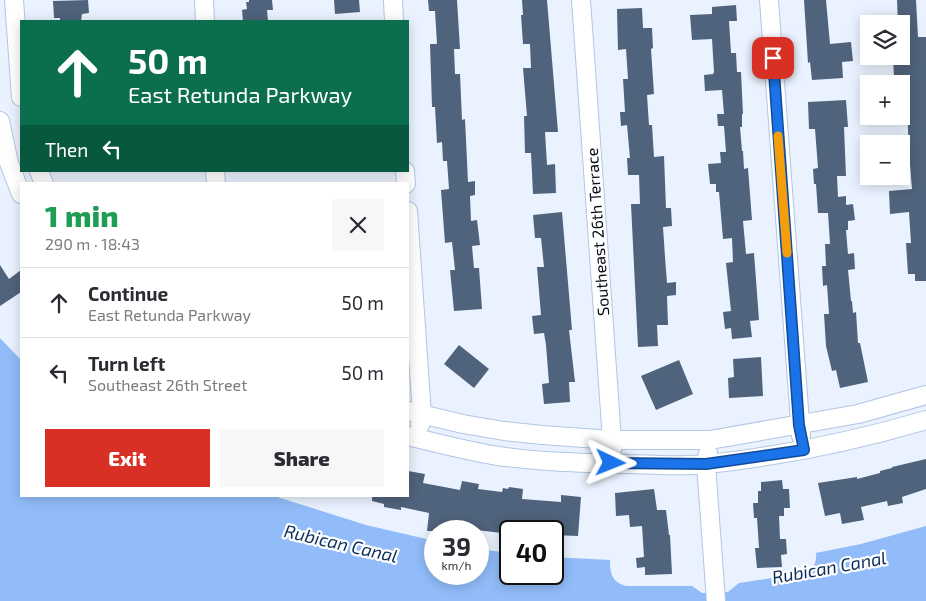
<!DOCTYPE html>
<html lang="en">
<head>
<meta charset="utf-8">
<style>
	:root { --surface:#fff; --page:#f7f7f7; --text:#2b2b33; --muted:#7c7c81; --line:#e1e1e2; --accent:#d93025 }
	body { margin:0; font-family:"Exo 2",sans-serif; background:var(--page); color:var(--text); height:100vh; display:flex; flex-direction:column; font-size:19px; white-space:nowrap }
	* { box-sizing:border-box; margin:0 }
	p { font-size:16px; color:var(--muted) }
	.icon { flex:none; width:28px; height:28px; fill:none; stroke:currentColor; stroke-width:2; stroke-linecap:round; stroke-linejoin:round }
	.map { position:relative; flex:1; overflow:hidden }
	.drawer { position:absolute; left:20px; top:182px; width:389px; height:315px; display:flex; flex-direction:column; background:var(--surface); border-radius:0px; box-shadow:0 2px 12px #0003 }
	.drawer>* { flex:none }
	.banner { position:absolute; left:20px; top:20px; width:389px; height:152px; border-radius:0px; box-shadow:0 2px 12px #0003; background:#0b6e4f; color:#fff; overflow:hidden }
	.buttons { position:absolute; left:860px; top:15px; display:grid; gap:10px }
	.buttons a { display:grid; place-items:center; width:50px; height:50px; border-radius:0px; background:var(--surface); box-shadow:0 2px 12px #0003; font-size:25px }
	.speed { position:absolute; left:424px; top:520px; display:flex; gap:10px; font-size:25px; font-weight:700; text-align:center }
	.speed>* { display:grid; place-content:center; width:65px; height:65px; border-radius:50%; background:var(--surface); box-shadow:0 2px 12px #0003; line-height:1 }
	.speed small { font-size:12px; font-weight:400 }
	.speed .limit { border:2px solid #111; border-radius:8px; background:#fff; color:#111 }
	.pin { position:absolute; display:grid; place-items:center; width:42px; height:42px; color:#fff; margin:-21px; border-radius:10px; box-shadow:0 2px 8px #0006 }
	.me { position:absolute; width:55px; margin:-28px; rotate:92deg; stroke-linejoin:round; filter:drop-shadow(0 0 4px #0008) }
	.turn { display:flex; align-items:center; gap:18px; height:105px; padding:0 25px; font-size:22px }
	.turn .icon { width:65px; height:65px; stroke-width:2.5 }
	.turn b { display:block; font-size:35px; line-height:42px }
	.then { display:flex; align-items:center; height:48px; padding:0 25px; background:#0003; gap:10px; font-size:19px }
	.round { display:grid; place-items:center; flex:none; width:52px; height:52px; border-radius:0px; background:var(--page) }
	.headline { display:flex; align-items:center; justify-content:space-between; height:85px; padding:0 25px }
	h1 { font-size:30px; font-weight:800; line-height:38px; color:#1e9e55 }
	.primary-button { display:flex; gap:10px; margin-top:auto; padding:10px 25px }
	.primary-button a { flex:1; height:58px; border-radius:0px; background:var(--accent); color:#fff; font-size:20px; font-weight:800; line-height:58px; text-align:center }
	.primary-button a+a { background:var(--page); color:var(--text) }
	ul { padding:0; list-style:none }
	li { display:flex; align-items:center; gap:15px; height:70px; padding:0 25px; border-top:1px solid var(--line) }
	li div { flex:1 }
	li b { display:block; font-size:19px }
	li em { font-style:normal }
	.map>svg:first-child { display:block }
	.water { fill:#91bcf9 }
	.building { fill:#50637c }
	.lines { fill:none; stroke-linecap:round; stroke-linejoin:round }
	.minor-casing { stroke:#b1c6e3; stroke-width:20 }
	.minor { stroke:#fff; stroke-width:18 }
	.route-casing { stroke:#114b97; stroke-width:12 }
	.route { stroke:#1a73e8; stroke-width:9 }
	.slow { stroke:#f59e0b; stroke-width:9 }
	.labels { text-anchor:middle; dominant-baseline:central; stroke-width:4.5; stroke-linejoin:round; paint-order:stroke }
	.street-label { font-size:16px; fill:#070e17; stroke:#fefefe }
	.water-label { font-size:18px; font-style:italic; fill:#092d5b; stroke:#fefefe }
</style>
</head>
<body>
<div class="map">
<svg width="926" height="601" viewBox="0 0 926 601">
	<rect width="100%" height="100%" fill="#e9f2fe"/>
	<path class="water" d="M0,338l21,22v136h253l92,29 69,16v33h43v-25l32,4v21h42l1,-17 57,3c0,14 2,22 16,26h66l10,7 26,-1 11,-9 67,-10c8,-4 11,-12 10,-20l45,-9 65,-18v75h-926z"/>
	<g class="building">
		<path d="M88,0l1,13 -7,1 -1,7h-21v-3h-6l-1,-17z"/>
		<path d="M249,0h23l1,10h-6l1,11h-25l-1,-11 5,-1 -1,-7h3z"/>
		<path d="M334,0h25l1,12 -25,2z"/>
		<path d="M428,0h29l3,49h-6l1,25h5l2,46 3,-1 3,63 7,-1v14l-5,1 1,25 6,-1 3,25 -8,1 2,22h5l3,41 -28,2 -4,-41h5l-3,-28 -7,1 -4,-53 8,-1 -2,-28h-4l-1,-19 -5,1 -2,-36h-3l-2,-63h7l-2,-33h-6z"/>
		<path d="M522,0h25l11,132h-13l2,33 8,-1 1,29 -23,1 -2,-41h-6l-1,-37h3l-4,-48h8l-1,-24h-7l-2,-29h2z"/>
		<path d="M804,0h22l4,44 21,-2 2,19 -11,1 1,16 -31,2 -2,-18 -2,1z"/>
		<path d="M897,0h19l2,37h8v244h-11v-7h-7l-2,-31h5l-2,-31 -19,2 -1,-23 23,-2 -2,-25 -7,1 -1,-14 7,-1 -2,-39h-6v-34h-7l-1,-19h9l-1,-34h-3z"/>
		<path d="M736,5l1,16h-8l2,32h5l1,19h4l2,42h-1v13h-2l2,24h1l1,18 4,-1 4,52 -9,1 3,33 8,-1 5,67 -9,1 2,16 -20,2 -1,-11 -6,1 -2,-17 8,-1 -5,-48 7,-1 -1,-24 -9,1 -4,-47h-3v-8h-6l-2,-20 13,-1 -1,-11h6l-2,-26h-6l-1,-12h7l-2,-24 -17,1 -1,-16 9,-1 1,-2 -2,-33 -20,1 -2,-25 22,-1v-7z"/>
		<path d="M642,8l1,20h9l1,20 -2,1 3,45 -7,1 2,30h3l2,32 10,-1 2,52h5l1,18 -9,1 2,30 2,26 9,-1v13l-9,1 1,29h-11l1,21 -20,1 -7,-143h9l-1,-29h-11l-1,-17h3l-3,-33 -6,1 -1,-14h5l-2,-33h5l-2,-30 -8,1 -1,-41z"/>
		<path d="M846,100l2,27h-4l2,49h-9l1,21 8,-1v9l7,-1 2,16 -7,1v9h-2l2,24 6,-1 1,16 -7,1 3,31h1l1,12 3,-1 2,31h2l8,39 -28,6 -4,-18 -4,1 -6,-25 -2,-32h5l-2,-29 -4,1 -1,-20h4l-1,-22h5l-2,-31h-10l-2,-29h-2l-1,-15 5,-1 -3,-39h-6l-1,-27z"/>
		<path d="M562,212l10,118h-3l6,52h-6l1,20 -26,2 -2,-20 7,-1 -3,-38 -2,-12 -10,1 -2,-18 9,-1 -4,-48h7l-3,-29h-6l-2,-23z"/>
		<path d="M0,265l9,14 12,-9v22l-21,14z"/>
		<path d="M459,345l30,24 -15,19 -30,-24z"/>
		<path d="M761,357l2,39 -34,2 -1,-20 6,-1 -1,-18z"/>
		<path d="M679,360l14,34 -37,16 -15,-34z"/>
		<path d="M926,459v30l-24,8 1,6 -15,3 -1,-5 -26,6 3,13 -22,4 -2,-11 -15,3 -7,-33 39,-6v2l23,-6v-2l12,-3v-1z"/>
		<path d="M408,471l17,3 -2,9 37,7 2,-9 17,3 -1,5 24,3 1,-4 5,1 1,-2 14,2 -1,10 39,3v-7l20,2 -3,39 -26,-1v-4h-42v3l-42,-5 -1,2h-40l2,-18 -28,-6v3l-17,-3v-3l-12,-3v-5h36z"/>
		<path d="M782,480l1,9h6l1,19h-6v8h-5l1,23h6l1,15 -6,1 1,12 -25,1 -2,-20h4l-2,-30h-3l-1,-15h5v-12h3v-9z"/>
		<path d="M654,489l3,21h9l3,25h1l2,39 -27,1v-8l-8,1 -1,-10 8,-1 -2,-31 -12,1 -1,-12 -13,1 -1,-23z"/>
	</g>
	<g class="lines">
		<g class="minor-casing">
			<g id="minor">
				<path d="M14,0l7,97"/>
				<path d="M204,0l1,21"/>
				<path d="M393,0l1,21"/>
				<path d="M581,0l31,440v11"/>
				<path d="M769,0l32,436"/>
				<path d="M0,121l9,42 12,31"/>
				<path d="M39,171l5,13"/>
				<path d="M215,171l1,13"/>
				<path d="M405,171l1,13"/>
				<path d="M408,211l14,204 -2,10"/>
				<path d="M408,411l55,13 41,7 38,4 70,5h98l148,-26 68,-19"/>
				<path d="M408,436c28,7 56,14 84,19 45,7 91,8 136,9 26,0 54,3 80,0 74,-8 147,-23 218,-44"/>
				<path d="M708,453l-2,11 10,137"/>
			</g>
		</g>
		<use href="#minor" class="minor"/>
	</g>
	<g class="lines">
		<g class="route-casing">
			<path id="route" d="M611,463l95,1 98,-14 -5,-25 -26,-367"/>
		</g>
		<use href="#route" class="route"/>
		<path class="slow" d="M778,136l9,117"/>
	</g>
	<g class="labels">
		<g class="street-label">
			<text transform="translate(597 232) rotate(-94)">Southeast 26th Terrace</text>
		</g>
		<g class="water-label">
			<text transform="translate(341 543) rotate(13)">Rubican Canal</text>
			<text transform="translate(829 567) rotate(-10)">Rubican Canal</text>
		</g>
	</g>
</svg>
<div class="buttons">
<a><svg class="icon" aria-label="layers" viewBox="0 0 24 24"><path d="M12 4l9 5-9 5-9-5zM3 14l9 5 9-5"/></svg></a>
<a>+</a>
<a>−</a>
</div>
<div class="speed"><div>39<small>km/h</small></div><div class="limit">40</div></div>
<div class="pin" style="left:773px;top:58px;background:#d93025"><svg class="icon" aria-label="arrive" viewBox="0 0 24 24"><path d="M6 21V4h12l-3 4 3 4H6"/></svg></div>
<svg class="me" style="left:611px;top:463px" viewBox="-20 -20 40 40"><path d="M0-17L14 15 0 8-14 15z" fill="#1a73e8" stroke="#fff" stroke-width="4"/></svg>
<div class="banner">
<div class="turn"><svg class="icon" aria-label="ahead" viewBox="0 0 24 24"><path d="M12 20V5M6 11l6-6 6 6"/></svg><div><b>50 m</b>East Retunda Parkway</div></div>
<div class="then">Then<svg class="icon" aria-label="left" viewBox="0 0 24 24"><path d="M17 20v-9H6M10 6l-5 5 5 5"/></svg></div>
</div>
<section class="drawer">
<div class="headline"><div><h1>1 min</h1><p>290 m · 18:43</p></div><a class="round"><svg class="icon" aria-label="close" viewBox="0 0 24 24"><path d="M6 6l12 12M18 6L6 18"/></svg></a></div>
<ul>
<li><svg class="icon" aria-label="ahead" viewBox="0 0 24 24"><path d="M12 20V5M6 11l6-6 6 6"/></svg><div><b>Continue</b><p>East Retunda Parkway</p></div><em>50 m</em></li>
<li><svg class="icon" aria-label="left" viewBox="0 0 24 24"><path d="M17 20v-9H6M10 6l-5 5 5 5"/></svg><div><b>Turn left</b><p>Southeast 26th Street</p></div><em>50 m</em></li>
</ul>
<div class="primary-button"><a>Exit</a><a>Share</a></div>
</section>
</div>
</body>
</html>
